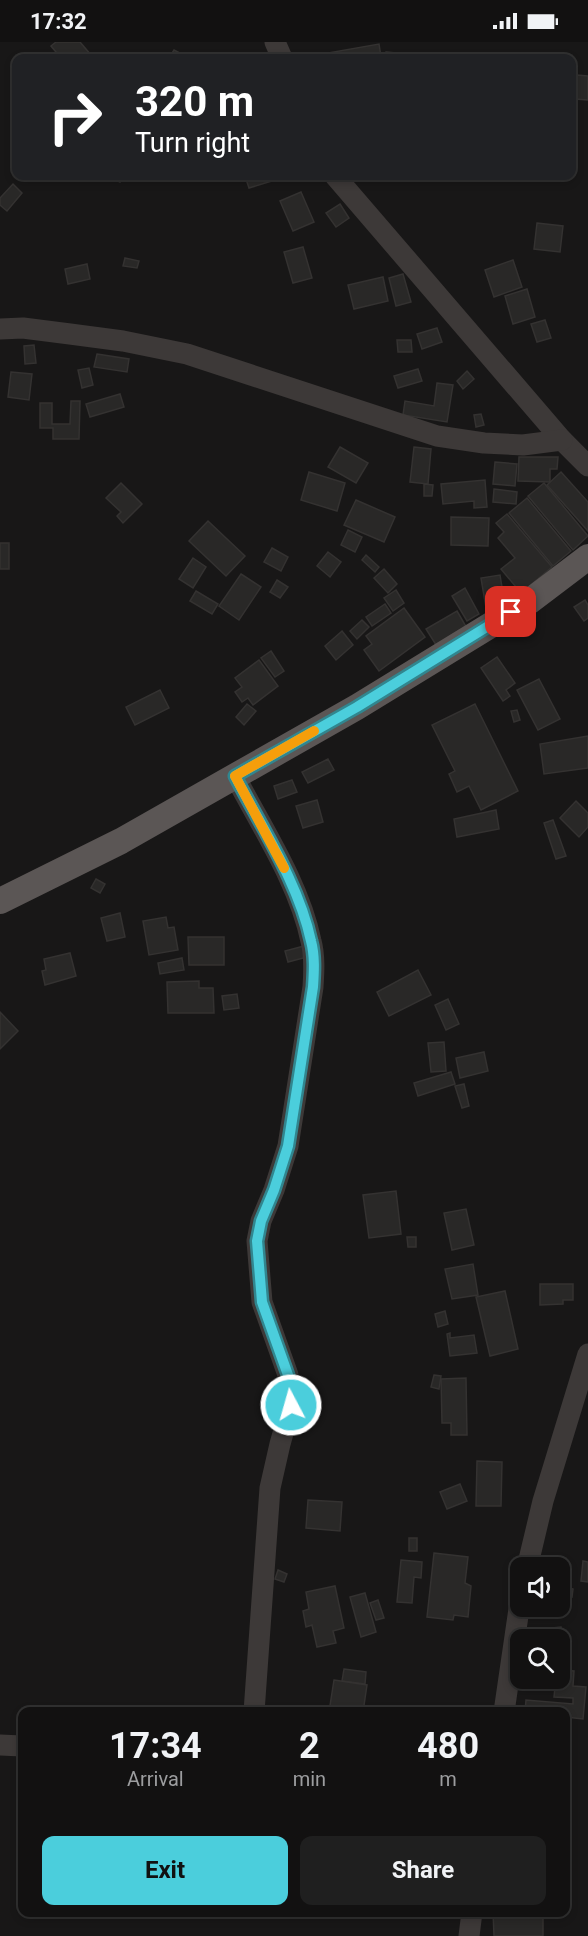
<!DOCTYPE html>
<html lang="en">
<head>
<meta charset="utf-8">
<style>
	:root { --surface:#121111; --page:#1f1f1f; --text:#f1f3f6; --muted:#9c9d9f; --line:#313131; --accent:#4bcedc }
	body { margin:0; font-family:Roboto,sans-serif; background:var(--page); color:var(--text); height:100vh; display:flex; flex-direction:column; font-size:22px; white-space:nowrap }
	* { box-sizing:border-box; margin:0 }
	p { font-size:20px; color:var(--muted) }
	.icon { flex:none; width:33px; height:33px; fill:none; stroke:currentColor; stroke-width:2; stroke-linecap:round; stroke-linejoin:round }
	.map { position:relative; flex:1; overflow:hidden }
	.details { position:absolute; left:18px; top:1665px; width:552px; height:210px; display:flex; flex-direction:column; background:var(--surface); border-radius:12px; box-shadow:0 3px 9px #0003,0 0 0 2px var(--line) }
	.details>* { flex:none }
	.guide { position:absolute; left:12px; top:12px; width:564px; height:126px; border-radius:12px; box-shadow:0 3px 9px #0003,0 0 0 2px var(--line); background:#202124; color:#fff; overflow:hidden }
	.controls { position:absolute; left:510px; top:1515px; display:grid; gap:12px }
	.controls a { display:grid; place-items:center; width:60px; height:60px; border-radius:12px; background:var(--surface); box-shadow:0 3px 9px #0003,0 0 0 2px var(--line); font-size:30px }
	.pin { position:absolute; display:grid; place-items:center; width:51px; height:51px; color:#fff; margin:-26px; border-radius:12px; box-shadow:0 3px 9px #0006 }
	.me { position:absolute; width:66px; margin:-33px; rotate:354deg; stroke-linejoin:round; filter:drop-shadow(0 0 4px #0008) }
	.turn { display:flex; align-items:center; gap:21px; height:126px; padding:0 24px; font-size:27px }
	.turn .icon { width:78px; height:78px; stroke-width:2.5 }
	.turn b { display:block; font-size:42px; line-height:51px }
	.eta { display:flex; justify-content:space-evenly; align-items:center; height:102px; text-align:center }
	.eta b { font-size:36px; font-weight:700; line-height:42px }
	.action { display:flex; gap:12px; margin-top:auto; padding:12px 24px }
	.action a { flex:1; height:69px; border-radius:12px; background:var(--accent); color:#111; font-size:24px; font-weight:700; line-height:69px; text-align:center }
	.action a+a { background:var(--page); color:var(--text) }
	.status { display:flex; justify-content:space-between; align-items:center; height:42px; padding:0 30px; background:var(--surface); direction:ltr }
	.status svg { height:16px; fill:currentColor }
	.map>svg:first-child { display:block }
	.building { fill:#292827; stroke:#343231; stroke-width:1.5 }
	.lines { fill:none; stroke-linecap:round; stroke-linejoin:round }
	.minor { stroke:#3d3938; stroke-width:21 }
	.major { stroke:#5b5655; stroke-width:26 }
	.route-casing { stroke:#31868f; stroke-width:15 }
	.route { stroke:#4bcedc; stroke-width:10 }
	.slow { stroke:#f59e0b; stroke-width:10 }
</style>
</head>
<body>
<div class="status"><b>17:32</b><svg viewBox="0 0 49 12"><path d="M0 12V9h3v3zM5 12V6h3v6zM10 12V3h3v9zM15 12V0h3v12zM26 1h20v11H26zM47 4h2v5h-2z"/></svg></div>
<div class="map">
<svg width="588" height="1894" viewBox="0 0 588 1894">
	<rect width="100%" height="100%" fill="#181717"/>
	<g class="building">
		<path d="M56,0h24l11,13 -4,3h-26l-10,-12z"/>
		<path d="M379,2l2,13 -58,1 -1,-4z"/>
		<path d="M174,8l15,8h-20z"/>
		<path d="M386,10l31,3v3h-32z"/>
		<path d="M577,33l11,1v24l-13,-1z"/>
		<path d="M107,134h17l-4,6z"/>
		<path d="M245,134h28l2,4 -26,8z"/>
		<path d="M13,142l9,9 -15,18 -7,-6v-7z"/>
		<path d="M301,150l13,30 -21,9 -13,-30z"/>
		<path d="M340,162l9,14 -13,9 -10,-14z"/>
		<path d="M537,181l26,3 -3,26 -26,-3z"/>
		<path d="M303,205l9,31 -19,5 -9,-31z"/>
		<path d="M125,216l14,3 -2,7 -14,-2z"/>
		<path d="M513,218l9,27 -28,10 -9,-27z"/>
		<path d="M87,222l3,15 -22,5 -3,-15z"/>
		<path d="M403,232l8,28 -15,4 -7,-28z"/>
		<path d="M383,235l5,24 -34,8 -6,-24z"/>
		<path d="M527,247l8,28 -22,7 -8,-28z"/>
		<path d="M545,278l6,18 -14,4 -6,-18z"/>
		<path d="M437,286l5,14 -20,7 -5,-15z"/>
		<path d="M397,298h14l1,12h-14z"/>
		<path d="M34,303l2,18 -11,1 -1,-18z"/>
		<path d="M97,312l32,5 -2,13 -33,-5z"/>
		<path d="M89,326l4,17 -11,3 -4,-18z"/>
		<path d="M418,327l4,12 -24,7 -4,-12z"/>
		<path d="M467,329l7,8 -11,10 -6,-8z"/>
		<path d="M11,330l21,2 -3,26 -21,-3z"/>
		<path d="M437,341l16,2 -6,37 -44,-7 2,-14 29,5z"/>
		<path d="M120,352l4,13 -34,10 -4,-13z"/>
		<path d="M71,359h9l-1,38h-26v-11h-13v-25h12v21h18z"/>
		<path d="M481,372l3,11 -8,2 -2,-12z"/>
		<path d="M340,405l28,16 -12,20 -28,-16z"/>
		<path d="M414,405l17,2 -3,35 -18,-2z"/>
		<path d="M519,415h39l-1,12h-7v13l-32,-1z"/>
		<path d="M495,420l22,2 -2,22 -22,-2z"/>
		<path d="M309,430l36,11 -8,28 -36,-11z"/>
		<path d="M561,430l27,30v29l-41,-46z"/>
		<path d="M485,438l2,27 -13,1v-7l-31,3 -2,-20z"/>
		<path d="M121,441l21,21 -19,19 -6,-7 4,-4 -15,-14z"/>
		<path d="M544,441l44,53 -15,14 -45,-54z"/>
		<path d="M424,442l9,1 -1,11h-8z"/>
		<path d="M494,447l23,3 -1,12 -23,-2z"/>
		<path d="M527,456l44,53 -18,15 -44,-53z"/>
		<path d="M356,458l39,17 -11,25 -40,-17z"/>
		<path d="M507,472l45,53 -31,26 -20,-24 14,-11 -17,-20 6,-6 -8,-9z"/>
		<path d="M451,475l38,1 -1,28 -37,-1z"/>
		<path d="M208,479l37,35 -19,20 -37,-35z"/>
		<path d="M348,488l14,7 -7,15 -14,-7z"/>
		<rect x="0" y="501" width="9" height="26"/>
		<path d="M272,506l16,9 -7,14 -17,-9z"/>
		<path d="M328,510l13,10 -11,15 -13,-11z"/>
		<path d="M366,513l13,12 -4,5 -13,-12z"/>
		<path d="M193,516l13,9 -13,21 -14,-9z"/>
		<path d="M384,527l13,15 -9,9 -14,-15z"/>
		<path d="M241,532l20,13 -22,33 -20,-14z"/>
		<path d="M500,533l5,30 -19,3 -5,-30z"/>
		<path d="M277,538l11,7 -8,11 -10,-6z"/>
		<path d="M465,546l14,26 -12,7 -15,-25z"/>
		<path d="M396,548l8,13 -11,8 -9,-13z"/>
		<path d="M196,549l22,13 -6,10 -22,-13z"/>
		<path d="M585,558l3,5v13l-4,3 -10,-14z"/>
		<path d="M385,562l6,9 -19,13 -6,-9z"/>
		<path d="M404,566l21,29 -46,34 -15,-21 8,-6 -6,-8z"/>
		<path d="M457,569l11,19 -30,18 -12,-19z"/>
		<path d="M362,578l7,7 -12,12 -7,-8z"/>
		<path d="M342,589l11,14 -17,15 -11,-14z"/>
		<path d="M271,609l13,20 -9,6 -14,-19z"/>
		<path d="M497,615l18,26 -9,7 4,6 -7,5 -22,-33z"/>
		<path d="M259,618l19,26 -25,19 -5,-7 -6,4 -7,-10 7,-5 -7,-9z"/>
		<path d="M539,637l21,40 -22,11 -21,-40z"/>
		<path d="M160,648l9,18 -34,17 -9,-18z"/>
		<path d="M247,662l9,7 -12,14 -8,-8z"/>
		<path d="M475,662l43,87 -37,19 -12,-24 -12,6 -8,-18 6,-3 -23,-46z"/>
		<path d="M517,668l3,10 -6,2 -3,-11z"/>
		<path d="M588,694v32l-44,6 -4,-30z"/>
		<path d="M328,717l6,11 -26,13 -6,-11z"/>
		<path d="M292,738l5,12 -19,7 -4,-13z"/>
		<path d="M317,758l6,22 -20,6 -7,-22z"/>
		<path d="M576,759l12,12v14l-9,10 -19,-19z"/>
		<path d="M496,768l3,19 -42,8 -3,-18z"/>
		<path d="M553,778l13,36 -10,3 -12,-36z"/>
		<path d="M96,837l9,5 -5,9 -9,-5z"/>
		<path d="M120,871l5,24 -18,4 -6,-23z"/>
		<path d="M166,875l2,11 6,-1 4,23 -29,5 -6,-34z"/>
		<path d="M188,895h36v28h-35z"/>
		<path d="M304,904l3,11 -19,5 -3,-11z"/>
		<path d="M70,911l6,23 -31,9 -3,-14 4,-1 -2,-11z"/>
		<path d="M182,916l2,12 -24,4 -2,-11z"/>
		<path d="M418,928l13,25 -42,21 -12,-24z"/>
		<path d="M199,939v7h14l1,25h-46l-1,-31z"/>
		<path d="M237,952l2,14 -15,2 -2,-14z"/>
		<path d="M448,957l11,25 -13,6 -11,-25z"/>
		<path d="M0,970l18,19 -18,18z"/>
		<path d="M444,1000l2,29 -15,1 -3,-29z"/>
		<path d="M484,1010l4,19 -28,7 -4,-20z"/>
		<path d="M451,1030l4,12 -37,12 -4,-13z"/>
		<path d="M464,1042l5,22 -7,2 -7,-22z"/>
		<path d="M396,1149l5,43 -32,4 -6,-43z"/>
		<path d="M466,1167l8,36 -22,5 -8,-37z"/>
		<path d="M407,1195h9v10h-8z"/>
		<path d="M473,1222l5,31 -26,4 -7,-30z"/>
		<path d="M540,1242h33v16h-10v4l-23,1z"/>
		<path d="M505,1249l13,58 -28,7 -14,-59z"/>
		<path d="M445,1269l3,13 -10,3 -3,-13z"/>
		<path d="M450,1291v5l24,-3 3,18 -27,3 -3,-22z"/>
		<path d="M434,1333l7,1 -2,13 -8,-2z"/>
		<path d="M466,1336l1,57h-16v-12h-9l-1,-44z"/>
		<path d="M477,1419l25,1 -1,44h-25z"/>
		<path d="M460,1442l7,17 -20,8 -7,-17z"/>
		<path d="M308,1458l34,2 -2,29 -34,-3z"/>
		<rect x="409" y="1496" width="8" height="13"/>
		<path d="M434,1511l34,4 -3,26 6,3 -3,31 -14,-2 -1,5 -26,-3z"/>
		<path d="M401,1518l21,2 -1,16 -7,-1 -2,26 -15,-1z"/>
		<path d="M583,1519l5,1v20l-7,-1z"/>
		<path d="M278,1528l9,4 -3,8 -9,-3z"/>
		<path d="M560,1543l13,4 -1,8 -12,-3z"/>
		<path d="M335,1544l9,42 -11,3 3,12 -19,4 -5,-22 -6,2 -3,-16 6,-2 -3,-17z"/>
		<path d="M365,1551l11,39 -15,5 -11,-40z"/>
		<path d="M560,1555l4,1 -2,13 -20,-4 18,-1z"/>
		<path d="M378,1558l6,18 -8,2 -6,-17z"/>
		<path d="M561,1585l3,26 -4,1v-14h-26l-1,-10z"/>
		<path d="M344,1627l22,3 -1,12 -23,-3z"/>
		<path d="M560,1628l14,1 -1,15 13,1 -3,32 -17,-2v-5h-41l1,-12 47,4v-6l-19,-1 2,-19h4z"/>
		<path d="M334,1638l33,5 -4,27h-34z"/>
		<path d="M493,1870h50v24h-49z"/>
	</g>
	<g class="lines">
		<g class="minor">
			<path d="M275,0l7,16"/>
			<path d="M335,134l227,264 26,26"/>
			<path d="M0,287l23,-1 47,6 53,7 64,13 250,82 47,7 39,2 39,-5"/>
			<path d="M235,734c27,52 64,107 76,165 4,15 3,31 2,46l-25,159 -14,44 -13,31 -4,20 5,61 26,73 3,30 -11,39 -10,44 -16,224"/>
			<path d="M527,1526l16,-67 45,-147"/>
			<path d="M504,1670l16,-110"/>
			<path d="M0,1703l22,1"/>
			<path d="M469,1894l3,-24"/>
		</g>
		<path class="major" d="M0,859l121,-60 236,-134 173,-106 58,-44"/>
	</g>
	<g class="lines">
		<g class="route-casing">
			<path id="route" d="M291,1363l-3,-30 -26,-73 -5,-61 4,-20 13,-31 14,-44 25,-159c1,-15 2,-31 -2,-46 -12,-57 -49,-113 -76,-165l122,-69 154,-95"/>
		</g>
		<use href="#route" class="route"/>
		<path class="slow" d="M284,826l-49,-92 79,-45"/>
	</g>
</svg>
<div class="controls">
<a><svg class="icon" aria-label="sound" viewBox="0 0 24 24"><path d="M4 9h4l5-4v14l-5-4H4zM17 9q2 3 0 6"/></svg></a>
<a><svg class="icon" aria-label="search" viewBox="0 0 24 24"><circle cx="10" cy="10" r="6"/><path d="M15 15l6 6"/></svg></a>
</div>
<div class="pin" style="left:511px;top:570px;background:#d93025"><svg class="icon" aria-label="arrive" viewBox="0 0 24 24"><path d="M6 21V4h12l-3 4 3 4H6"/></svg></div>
<svg class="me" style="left:291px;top:1363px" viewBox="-20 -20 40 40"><circle r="17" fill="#4bcedc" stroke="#fff" stroke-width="3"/><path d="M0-11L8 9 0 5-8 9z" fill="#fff"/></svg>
<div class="guide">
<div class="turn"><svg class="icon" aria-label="right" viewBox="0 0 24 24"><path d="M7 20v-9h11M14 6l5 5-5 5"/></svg><div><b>320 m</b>Turn right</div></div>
</div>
<section class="details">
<div class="eta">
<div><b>17:34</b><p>Arrival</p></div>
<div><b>2</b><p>min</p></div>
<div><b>480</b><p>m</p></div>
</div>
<div class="action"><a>Exit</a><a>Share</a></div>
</section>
</div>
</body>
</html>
